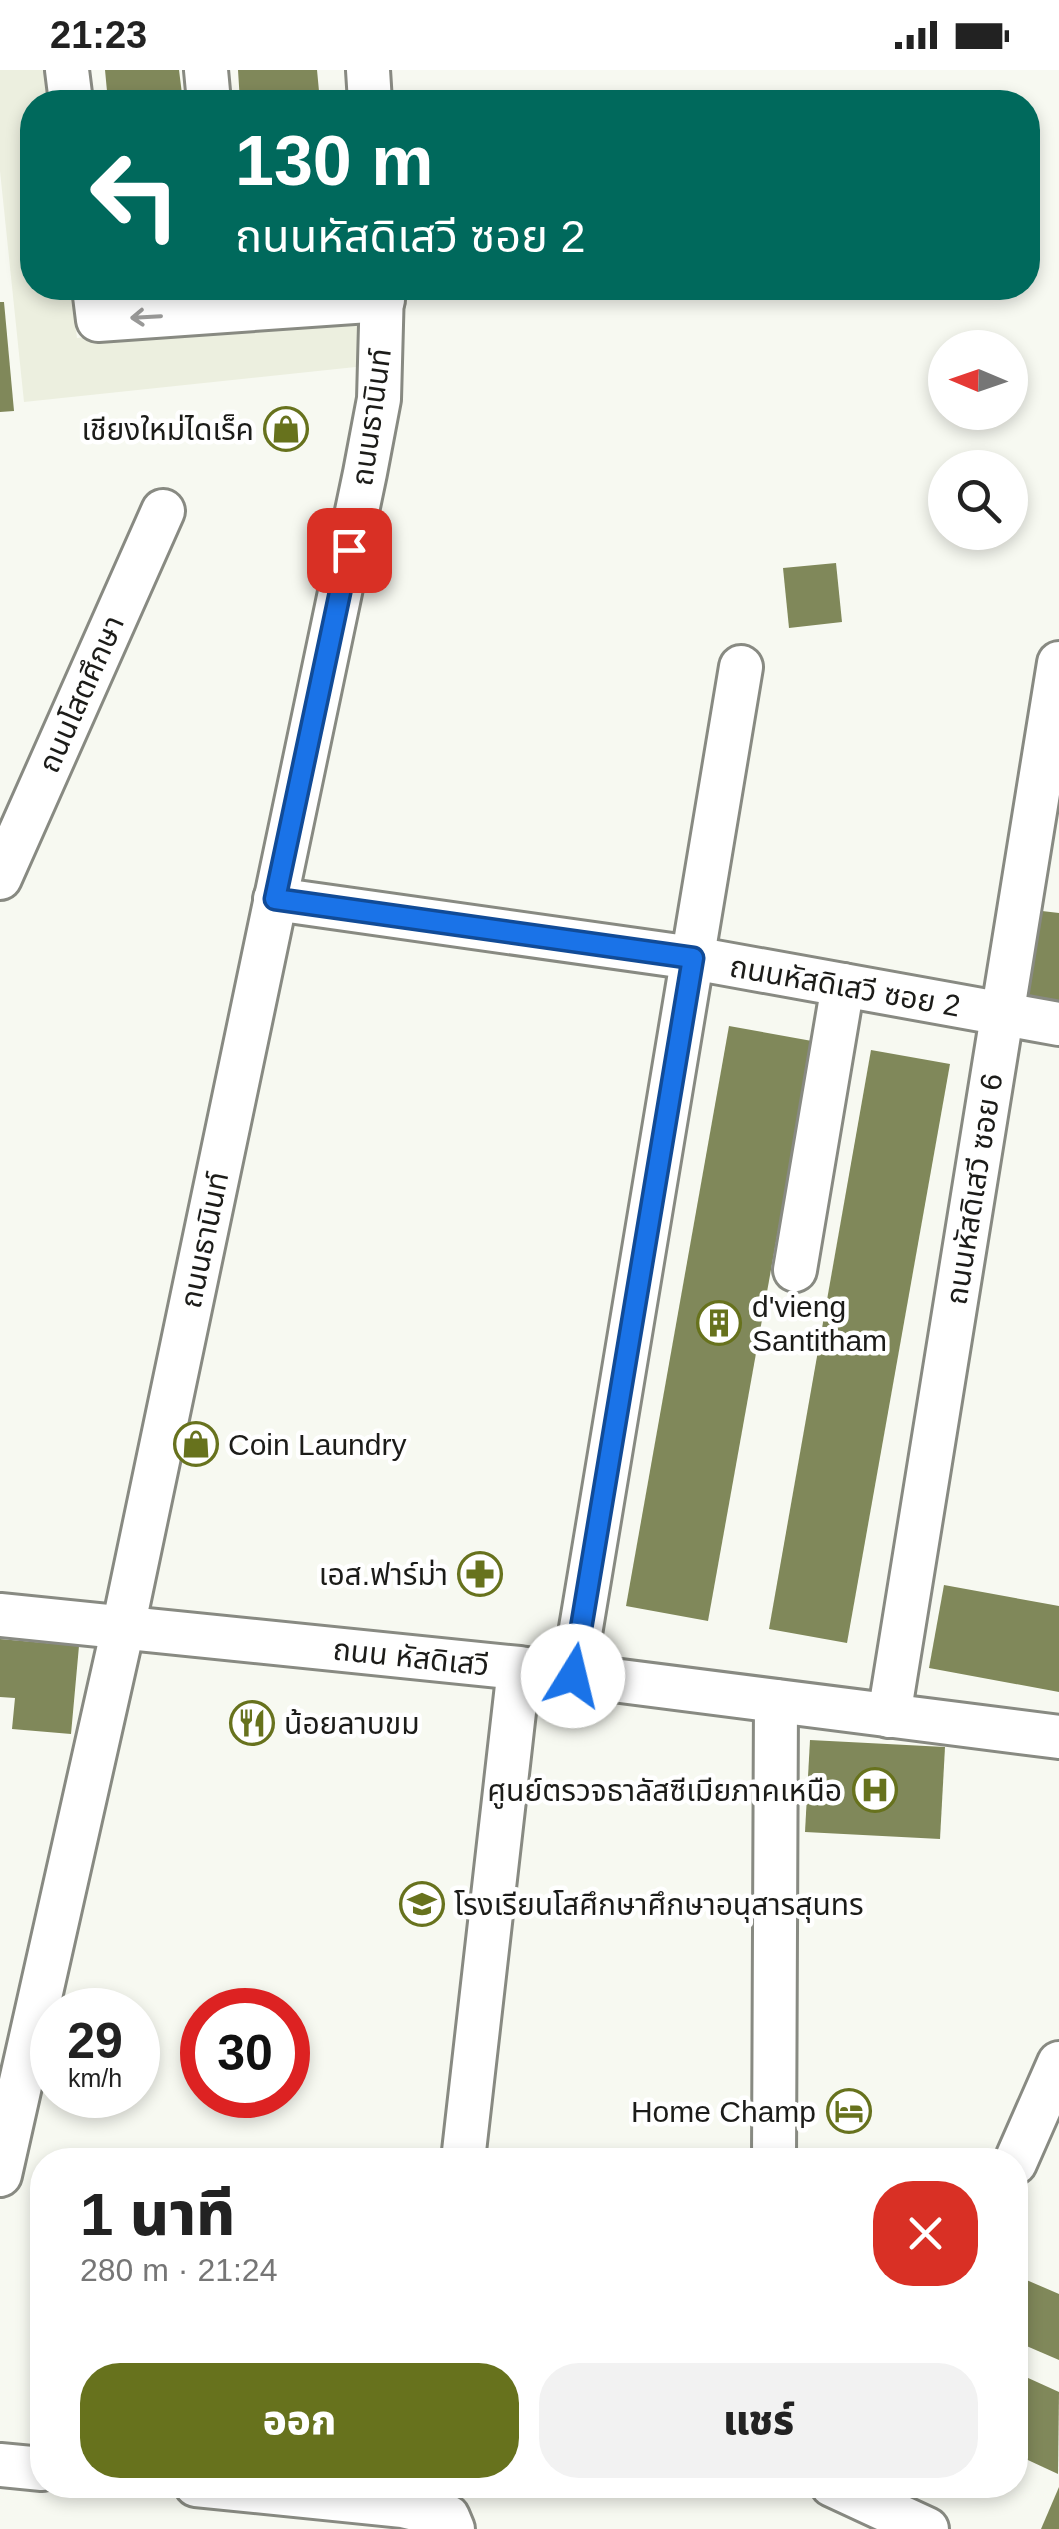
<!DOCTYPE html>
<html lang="th">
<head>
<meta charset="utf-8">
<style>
	:root { --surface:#fff; --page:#f2f2f2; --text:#222; --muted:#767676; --accent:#67721d }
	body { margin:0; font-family:Arial,"Noto Sans Thai",sans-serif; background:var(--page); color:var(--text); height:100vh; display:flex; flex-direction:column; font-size:38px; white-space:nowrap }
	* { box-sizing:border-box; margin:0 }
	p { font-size:32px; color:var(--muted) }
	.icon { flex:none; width:55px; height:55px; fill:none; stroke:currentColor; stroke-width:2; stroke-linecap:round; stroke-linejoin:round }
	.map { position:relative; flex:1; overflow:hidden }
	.drawer { position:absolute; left:30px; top:2078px; width:998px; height:350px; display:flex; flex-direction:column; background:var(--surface); border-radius:40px; box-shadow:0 5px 15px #0003 }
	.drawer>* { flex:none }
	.top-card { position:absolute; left:20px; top:20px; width:1020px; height:210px; border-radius:40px; box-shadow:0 5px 15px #0003; background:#00695c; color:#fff; overflow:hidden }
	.needle { width:65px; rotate:272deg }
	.buttons { position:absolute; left:928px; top:260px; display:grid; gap:20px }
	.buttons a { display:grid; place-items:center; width:100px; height:100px; border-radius:50%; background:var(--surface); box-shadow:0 5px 15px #0003; font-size:50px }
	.speed { position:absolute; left:30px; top:1918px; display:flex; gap:20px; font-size:50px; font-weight:700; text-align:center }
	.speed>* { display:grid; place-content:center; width:130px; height:130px; border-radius:50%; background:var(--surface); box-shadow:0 5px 15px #0003; line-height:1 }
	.speed small { font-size:25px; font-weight:400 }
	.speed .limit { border:15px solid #d22; background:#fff; color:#111 }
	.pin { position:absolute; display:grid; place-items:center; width:85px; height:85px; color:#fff; margin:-42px; border-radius:20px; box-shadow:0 5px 15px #0006 }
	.me { position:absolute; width:110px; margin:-55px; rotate:9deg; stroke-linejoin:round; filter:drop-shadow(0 0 8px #0008) }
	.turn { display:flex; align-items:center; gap:35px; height:210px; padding:0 50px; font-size:45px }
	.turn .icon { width:130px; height:130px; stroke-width:2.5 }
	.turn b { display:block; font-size:70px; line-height:85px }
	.round { display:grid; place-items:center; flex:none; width:105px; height:105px; border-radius:40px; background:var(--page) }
	.summary { display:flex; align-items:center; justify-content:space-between; height:170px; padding:0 50px }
	h1 { font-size:60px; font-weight:800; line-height:75px }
	.button { display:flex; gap:20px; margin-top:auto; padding:20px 50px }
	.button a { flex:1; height:115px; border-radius:40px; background:var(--accent); color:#fff; font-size:40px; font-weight:800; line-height:115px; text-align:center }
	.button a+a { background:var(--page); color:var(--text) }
	.status { display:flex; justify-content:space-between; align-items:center; height:70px; padding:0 50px; background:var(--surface); direction:ltr }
	.status svg { height:28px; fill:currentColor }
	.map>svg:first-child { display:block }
	.built { fill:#ecefdf }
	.building { fill:#80885a }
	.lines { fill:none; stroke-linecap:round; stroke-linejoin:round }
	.minor-casing { stroke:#888a82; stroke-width:48 }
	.minor { stroke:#fff; stroke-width:42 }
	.oneway { stroke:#999998 }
	.route-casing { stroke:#114b97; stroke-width:25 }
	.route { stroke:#1a73e8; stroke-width:18 }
	.labels { text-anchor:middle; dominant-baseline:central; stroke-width:9; stroke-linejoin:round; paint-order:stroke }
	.street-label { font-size:30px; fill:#1c1c19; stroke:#fff }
	.poi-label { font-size:30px; fill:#1c1c19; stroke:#fff; text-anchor:end }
</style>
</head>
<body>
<div class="status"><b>21:23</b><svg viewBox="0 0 49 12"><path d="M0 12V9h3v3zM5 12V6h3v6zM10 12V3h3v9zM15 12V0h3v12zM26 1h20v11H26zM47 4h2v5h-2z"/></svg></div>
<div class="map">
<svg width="1059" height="2459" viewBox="0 0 1059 2459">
	<rect width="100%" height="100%" fill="#f7f9f1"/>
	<path class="built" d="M0,0h48l4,32h-20v186h39l6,50 282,-30 6,58 -341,36 -24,-231z"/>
	<g class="building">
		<path d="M105,0h74l4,32h-75z"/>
		<path d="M238,0h79l3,32h-80z"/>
		<path d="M0,232h4l10,109 -14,1z"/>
		<path d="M836,493l6,59 -53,6 -6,-60z"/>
		<path d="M1042,841l17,2v90l-31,-5z"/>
		<path d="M729,956l83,15 -104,580 -82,-15z"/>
		<path d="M871,980l79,14 -103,579 -78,-14z"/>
		<path d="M944,1515l115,21v86l-130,-24z"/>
		<path d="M0,1569l79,7 -8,88 -59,-5 3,-31 -15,-1z"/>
		<path d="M810,1670l135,7 -5,92 -135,-7z"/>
		<path d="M1015,2205l44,19v66l-44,-19z"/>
		<path d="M1015,2302l44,20 -1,82 -43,-20z"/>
		<path d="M1059,2417v42h-18z"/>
	</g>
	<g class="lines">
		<g class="minor-casing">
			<g id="minor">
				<path d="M67,0l4,32"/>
				<path d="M206,0l3,32"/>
				<path d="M368,0l2,32"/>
				<path d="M94,218l4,32 285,-20"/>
				<path d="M0,808l163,-367"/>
				<path d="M275,829l418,59 366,66"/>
				<path d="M795,1200l48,-285"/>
				<path d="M0,1545l519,53 540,69"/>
				<path d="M573,1606l168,-1009"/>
				<path d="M889,1646l170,-1053"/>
				<path d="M463,2090l56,-492"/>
				<path d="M774,2090l2,-459"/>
				<path d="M1015,2093l44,-100"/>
				<path d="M0,2105l123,-547 242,-1155 14,-74 3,-111"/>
				<path d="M0,2395l42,4"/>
				<path d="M196,2415l207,21 45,11 5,12"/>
				<path d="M832,2415l95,44"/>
			</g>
		</g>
		<use href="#minor" class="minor"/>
	</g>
	<defs><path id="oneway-shaft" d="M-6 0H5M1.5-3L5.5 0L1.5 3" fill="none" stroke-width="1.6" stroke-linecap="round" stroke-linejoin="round" transform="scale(2.5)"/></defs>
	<use class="oneway" href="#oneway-shaft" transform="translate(146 247) rotate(177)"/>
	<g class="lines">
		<g class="route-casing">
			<path id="route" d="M349,480l-74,349 418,59 -120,718"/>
		</g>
		<use href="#route" class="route"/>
	</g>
	<defs>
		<g id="shop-ring" transform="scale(2.25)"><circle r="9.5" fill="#fff" stroke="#67721d" stroke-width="1.5"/><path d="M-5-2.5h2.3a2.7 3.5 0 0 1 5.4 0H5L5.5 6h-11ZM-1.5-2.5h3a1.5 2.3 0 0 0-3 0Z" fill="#67721d"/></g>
		<g id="building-ring" transform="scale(2.25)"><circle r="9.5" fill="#fff" stroke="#67721d" stroke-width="1.5"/><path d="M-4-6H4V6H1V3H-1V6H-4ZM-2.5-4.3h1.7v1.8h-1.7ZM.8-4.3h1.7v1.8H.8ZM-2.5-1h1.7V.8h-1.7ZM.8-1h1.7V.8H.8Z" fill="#67721d"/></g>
		<g id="pharmacy-ring" transform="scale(2.25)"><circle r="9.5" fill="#fff" stroke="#67721d" stroke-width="1.5"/><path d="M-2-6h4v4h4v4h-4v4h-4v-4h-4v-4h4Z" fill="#67721d"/></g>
		<g id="restaurant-ring" transform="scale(2.25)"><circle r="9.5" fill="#fff" stroke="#67721d" stroke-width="1.5"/><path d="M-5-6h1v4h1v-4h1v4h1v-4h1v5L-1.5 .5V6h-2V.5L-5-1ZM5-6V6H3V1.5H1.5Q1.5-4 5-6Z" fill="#67721d"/></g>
		<g id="hospital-ring" transform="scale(2.25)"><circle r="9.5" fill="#fff" stroke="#67721d" stroke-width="1.5"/><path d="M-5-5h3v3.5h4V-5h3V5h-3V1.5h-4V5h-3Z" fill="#67721d"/></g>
		<g id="school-ring" transform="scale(2.25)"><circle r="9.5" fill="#fff" stroke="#67721d" stroke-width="1.5"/><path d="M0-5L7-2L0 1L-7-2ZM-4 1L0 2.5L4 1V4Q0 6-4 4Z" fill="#67721d"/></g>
		<g id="hotel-ring" transform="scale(2.25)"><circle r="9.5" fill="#fff" stroke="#67721d" stroke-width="1.5"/><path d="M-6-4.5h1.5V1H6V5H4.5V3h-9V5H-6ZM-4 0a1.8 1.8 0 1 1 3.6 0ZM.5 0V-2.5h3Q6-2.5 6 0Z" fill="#67721d"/></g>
	</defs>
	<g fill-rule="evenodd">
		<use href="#shop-ring" x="286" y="359"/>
		<use href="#building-ring" x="719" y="1253"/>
		<use href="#shop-ring" x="196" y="1374"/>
		<use href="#pharmacy-ring" x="480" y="1504"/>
		<use href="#restaurant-ring" x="252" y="1653"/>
		<use href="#hospital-ring" x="875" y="1720"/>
		<use href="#school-ring" x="422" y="1834"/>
		<use href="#hotel-ring" x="849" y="2041"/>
	</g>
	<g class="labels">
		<g class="street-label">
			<text transform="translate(371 347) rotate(-82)">ถนนธานินท์</text>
			<text transform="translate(81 624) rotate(-66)">ถนนโสตศึกษา</text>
			<text transform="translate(845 916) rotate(10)">ถนนหัสดิเสวี ซอย 2</text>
			<text transform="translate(974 1119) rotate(-81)">ถนนหัสดิเสวี ซอย 6</text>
			<text transform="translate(204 1170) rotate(-78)">ถนนธานินท์</text>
			<text transform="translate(411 1587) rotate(6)">ถนน หัสดิเสวี</text>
		</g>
		<g class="poi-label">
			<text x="254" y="359">เชียงใหม่ไดเร็ค</text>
			<text x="752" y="1236" text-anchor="start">d'vieng<tspan x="752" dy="34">Santitham</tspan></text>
			<text x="228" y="1374" text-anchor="start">Coin Laundry</text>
			<text x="448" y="1504">เอส.ฟาร์ม่า</text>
			<text x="284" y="1653" text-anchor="start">น้อยลาบขม</text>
			<text x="842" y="1720">ศูนย์ตรวจธาลัสซีเมียภาคเหนือ</text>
			<text x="454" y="1834" text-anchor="start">โรงเรียนโสศึกษาศึกษาอนุสารสุนทร</text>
			<text x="816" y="2041">Home Champ</text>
		</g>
	</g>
</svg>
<div class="buttons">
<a><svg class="needle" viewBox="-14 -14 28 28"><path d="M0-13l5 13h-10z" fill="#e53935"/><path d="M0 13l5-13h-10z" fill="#767676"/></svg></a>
<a><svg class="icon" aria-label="search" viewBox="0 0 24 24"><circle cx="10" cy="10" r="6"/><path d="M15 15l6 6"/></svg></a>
</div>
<div class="speed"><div>29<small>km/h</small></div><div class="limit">30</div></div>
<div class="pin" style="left:349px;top:480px;background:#d93025"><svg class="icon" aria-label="arrive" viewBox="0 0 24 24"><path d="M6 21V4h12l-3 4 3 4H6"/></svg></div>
<svg class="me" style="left:573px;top:1606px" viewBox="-20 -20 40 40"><circle r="19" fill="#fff"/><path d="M0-13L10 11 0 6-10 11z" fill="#1a73e8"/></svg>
<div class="top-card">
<div class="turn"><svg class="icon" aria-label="left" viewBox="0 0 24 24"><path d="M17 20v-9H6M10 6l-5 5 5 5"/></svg><div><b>130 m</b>ถนนหัสดิเสวี ซอย 2</div></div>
</div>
<section class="drawer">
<div class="summary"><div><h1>1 นาที</h1><p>280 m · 21:24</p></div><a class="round" style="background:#d93025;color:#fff"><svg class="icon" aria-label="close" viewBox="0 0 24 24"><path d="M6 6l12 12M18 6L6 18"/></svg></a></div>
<div class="button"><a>ออก</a><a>แชร์</a></div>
</section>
</div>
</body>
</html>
